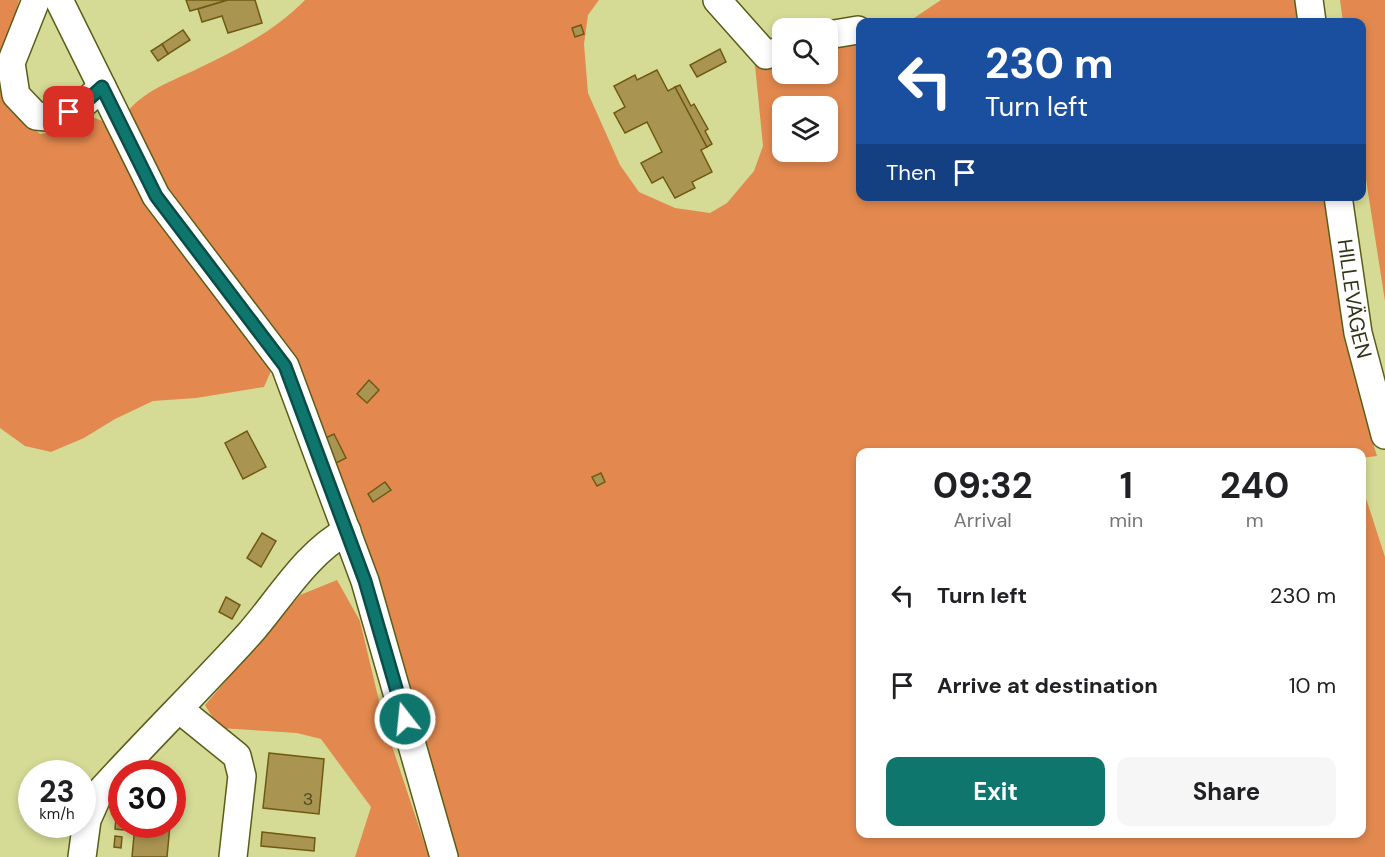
<!DOCTYPE html>
<html lang="en">
<head>
<meta charset="utf-8">
<style>
	:root { --surface:#fff; --page:#f6f6f6; --text:#202124; --muted:#757577; --accent:#0f766e }
	body { margin:0; font-family:"DM Sans",sans-serif; background:var(--page); color:var(--text); height:100vh; display:flex; flex-direction:column; font-size:22px; white-space:nowrap }
	* { box-sizing:border-box; margin:0 }
	p { font-size:20px; color:var(--muted) }
	.icon { flex:none; width:33px; height:33px; fill:none; stroke:currentColor; stroke-width:2; stroke-linecap:round; stroke-linejoin:round }
	.map { position:relative; flex:1; overflow:hidden }
	.side { position:absolute; left:856px; top:448px; width:510px; height:390px; display:flex; flex-direction:column; background:var(--surface); border-radius:12px; box-shadow:0 3px 9px #0003 }
	.side>* { flex:none }
	.top-card { position:absolute; left:856px; top:18px; width:510px; height:183px; border-radius:12px; box-shadow:0 3px 9px #0003; background:#1a4fa0; color:#fff; overflow:hidden }
	.buttons { position:absolute; left:772px; top:18px; display:grid; gap:12px }
	.buttons a { display:grid; place-items:center; width:66px; height:66px; border-radius:12px; background:var(--surface); box-shadow:0 3px 9px #0003; font-size:30px }
	.speed { position:absolute; left:18px; top:760px; display:flex; gap:12px; font-size:30px; font-weight:700; text-align:center }
	.speed>* { display:grid; place-content:center; width:78px; height:78px; border-radius:50%; background:var(--surface); box-shadow:0 3px 9px #0003; line-height:1 }
	.speed small { font-size:15px; font-weight:400 }
	.speed .limit { border:9px solid #d22; background:#fff; color:#111 }
	.pin { position:absolute; display:grid; place-items:center; width:51px; height:51px; color:#fff; margin:-26px; border-radius:12px; box-shadow:0 3px 9px #0006 }
	.me { position:absolute; width:66px; margin:-33px; rotate:344deg; stroke-linejoin:round; filter:drop-shadow(0 0 4px #0008) }
	.turn { display:flex; align-items:center; gap:21px; height:126px; padding:0 30px; font-size:27px }
	.turn .icon { width:78px; height:78px; stroke-width:2.5 }
	.turn b { display:block; font-size:42px; line-height:51px }
	.then { display:flex; align-items:center; height:57px; padding:0 30px; background:#0003; gap:12px; font-size:22px }
	.eta { display:flex; justify-content:space-evenly; align-items:center; height:102px; text-align:center }
	.eta b { font-size:36px; font-weight:700; line-height:42px }
	.cta { display:flex; gap:12px; margin-top:auto; padding:12px 30px }
	.cta a { flex:1; height:69px; border-radius:12px; background:var(--accent); color:#fff; font-size:24px; font-weight:700; line-height:69px; text-align:center }
	.cta a+a { background:var(--page); color:var(--text) }
	ul { padding:0; list-style:none }
	li { display:flex; align-items:center; gap:18px; height:90px; padding:0 30px }
	li div { flex:1 }
	li b { display:block; font-size:22px }
	li em { font-style:normal }
	.map>svg:first-child { display:block }
	.green { fill:#e3894f; fill-rule:evenodd }
	.building { fill:#aa9452; stroke:#6f5a13; stroke-width:1.5 }
	.lines { fill:none; stroke-linecap:round; stroke-linejoin:round }
	.minor-casing { stroke:#5a5d18; stroke-width:30 }
	.minor { stroke:#fff; stroke-width:27 }
	.route-casing { stroke:#0a4d48; stroke-width:15 }
	.route { stroke:#0f766e; stroke-width:10 }
	.labels { text-anchor:middle; dominant-baseline:central; stroke-width:4.5; stroke-linejoin:round; paint-order:stroke }
	.number-label { font-size:18px; fill:#504c26 }
	.street-label { font-size:21px; fill:#323418; stroke:#d5da95 }
</style>
</head>
<body>
<div class="map">
<svg width="1385" height="857" viewBox="0 0 1385 857">
	<rect width="100%" height="100%" fill="#d5da95"/>
	<g class="green">
		<path d="M0,0h19l-18,64 21,53 18,17 17,-3 38,-13 15,6 161,247 -7,16 -68,11 -43,3 -38,18 -31,19 -33,14 -26,-6 -25,-18z"/>
		<path d="M305,0h294l-11,15 -4,29 4,49 32,72 19,27 36,16 35,5 17,-10 27,-32 9,-25 -8,-81 14,-19 14,-6v34h45v-46l21,-6h59l33,-22h358l4,22h-442v174l467,1c12,87 21,175 49,259l-15,2v-5h-501v381h501v-348l23,71v300h-930l-132,-414 -166,-259 -32,-69c18,-25 48,-34 74,-47 38,-18 76,-37 106,-68zM783,106h45v46h-45z"/>
		<path d="M1340,0h45v301l-23,-147v-132h-19z"/>
		<path d="M337,580l23,41 24,101 45,135h-74l16,-50 -50,-68 -24,-6 -78,-5 -14,-23 95,-110z"/>
	</g>
	<g class="building">
		<path d="M186,0h42l-38,11z"/>
		<path d="M228,0h27l7,23 -34,10 -6,-17 -20,6 -4,-13z"/>
		<path d="M581,25l3,9 -9,3 -3,-9z"/>
		<path d="M183,30l7,10 -22,14 -6,-10z"/>
		<path d="M162,44l6,10 -10,7 -7,-10z"/>
		<path d="M720,49l6,13 -29,15 -7,-12z"/>
		<path d="M657,70l11,21 7,-4 32,60 -6,3 11,22 -20,10 3,6 -20,10 -12,-21 -11,6 -11,-20 21,-11 -15,-30 -22,11 -11,-20 11,-6 -11,-21 21,-11 2,5z"/>
		<path d="M680,85l11,21 3,-2 14,25 -3,2 7,13 -5,3 -32,-60z"/>
		<path d="M369,380l10,10 -12,13 -10,-9z"/>
		<path d="M247,431l19,36 -23,12 -18,-36z"/>
		<path d="M334,434l12,24 -12,6 -13,-24z"/>
		<path d="M601,473l4,9 -8,4 -5,-9z"/>
		<path d="M385,482l6,8 -18,12 -5,-8z"/>
		<path d="M262,533l14,8 -15,26 -14,-9z"/>
		<path d="M226,597l14,8 -8,14 -13,-7z"/>
		<path d="M269,753l55,6 -5,55 -56,-6z"/>
		<path d="M118,800l4,1v10h-5z"/>
		<path d="M116,818l6,1 1,11 -8,-1z"/>
		<path d="M135,825h35l-3,32h-35z"/>
		<path d="M262,832l53,6 -1,13 -53,-5z"/>
		<path d="M115,836l7,1 -1,11 -7,-1z"/>
	</g>
	<g class="lines">
		<g class="minor-casing">
			<g id="minor">
				<path d="M36,0l-25,63 5,32 20,21 22,2 23,-12 21,-19"/>
				<path d="M59,0l97,196 129,170 80,215 79,276"/>
				<path d="M717,0l49,55 17,-5"/>
				<path d="M1309,0l3,22"/>
				<path d="M828,35l30,-5"/>
				<path id="s1" d="M1338,196l20,137 27,102"/>
				<path d="M179,709l58,47 5,20 -9,81"/>
				<path d="M82,857l5,-37 12,-27c49,-54 102,-106 151,-160 29,-33 57,-81 97,-102"/>
			</g>
		</g>
		<use href="#minor" class="minor"/>
	</g>
	<g class="lines">
		<g class="route-casing">
			<path id="route" d="M69,112l12,-6 21,-19 54,109 129,170 80,215 40,138"/>
		</g>
		<use href="#route" class="route"/>
	</g>
	<g class="labels">
		<g class="number-label">
			<text x="308" y="799">3</text>
		</g>
		<g class="street-label">
			<text stroke="none"><textPath href="#s1" startOffset="104">HILLEVÄGEN</textPath></text>
		</g>
	</g>
</svg>
<div class="buttons">
<a><svg class="icon" aria-label="search" viewBox="0 0 24 24"><circle cx="10" cy="10" r="6"/><path d="M15 15l6 6"/></svg></a>
<a><svg class="icon" aria-label="layers" viewBox="0 0 24 24"><path d="M12 4l9 5-9 5-9-5zM3 14l9 5 9-5"/></svg></a>
</div>
<div class="speed"><div>23<small>km/h</small></div><div class="limit">30</div></div>
<div class="pin" style="left:69px;top:112px;background:#d93025"><svg class="icon" aria-label="arrive" viewBox="0 0 24 24"><path d="M6 21V4h12l-3 4 3 4H6"/></svg></div>
<svg class="me" style="left:405px;top:719px" viewBox="-20 -20 40 40"><circle r="17" fill="#0f766e" stroke="#fff" stroke-width="3"/><path d="M0-11L8 9 0 5-8 9z" fill="#fff"/></svg>
<div class="top-card">
<div class="turn"><svg class="icon" aria-label="left" viewBox="0 0 24 24"><path d="M17 20v-9H6M10 6l-5 5 5 5"/></svg><div><b>230 m</b>Turn left</div></div>
<div class="then">Then<svg class="icon" aria-label="arrive" viewBox="0 0 24 24"><path d="M6 21V4h12l-3 4 3 4H6"/></svg></div>
</div>
<section class="side">
<div class="eta">
<div><b>09:32</b><p>Arrival</p></div>
<div><b>1</b><p>min</p></div>
<div><b>240</b><p>m</p></div>
</div>
<ul>
<li><svg class="icon" aria-label="left" viewBox="0 0 24 24"><path d="M17 20v-9H6M10 6l-5 5 5 5"/></svg><div><b>Turn left</b></div><em>230 m</em></li>
<li><svg class="icon" aria-label="arrive" viewBox="0 0 24 24"><path d="M6 21V4h12l-3 4 3 4H6"/></svg><div><b>Arrive at destination</b></div><em>10 m</em></li>
</ul>
<div class="cta"><a>Exit</a><a>Share</a></div>
</section>
</div>
</body>
</html>
